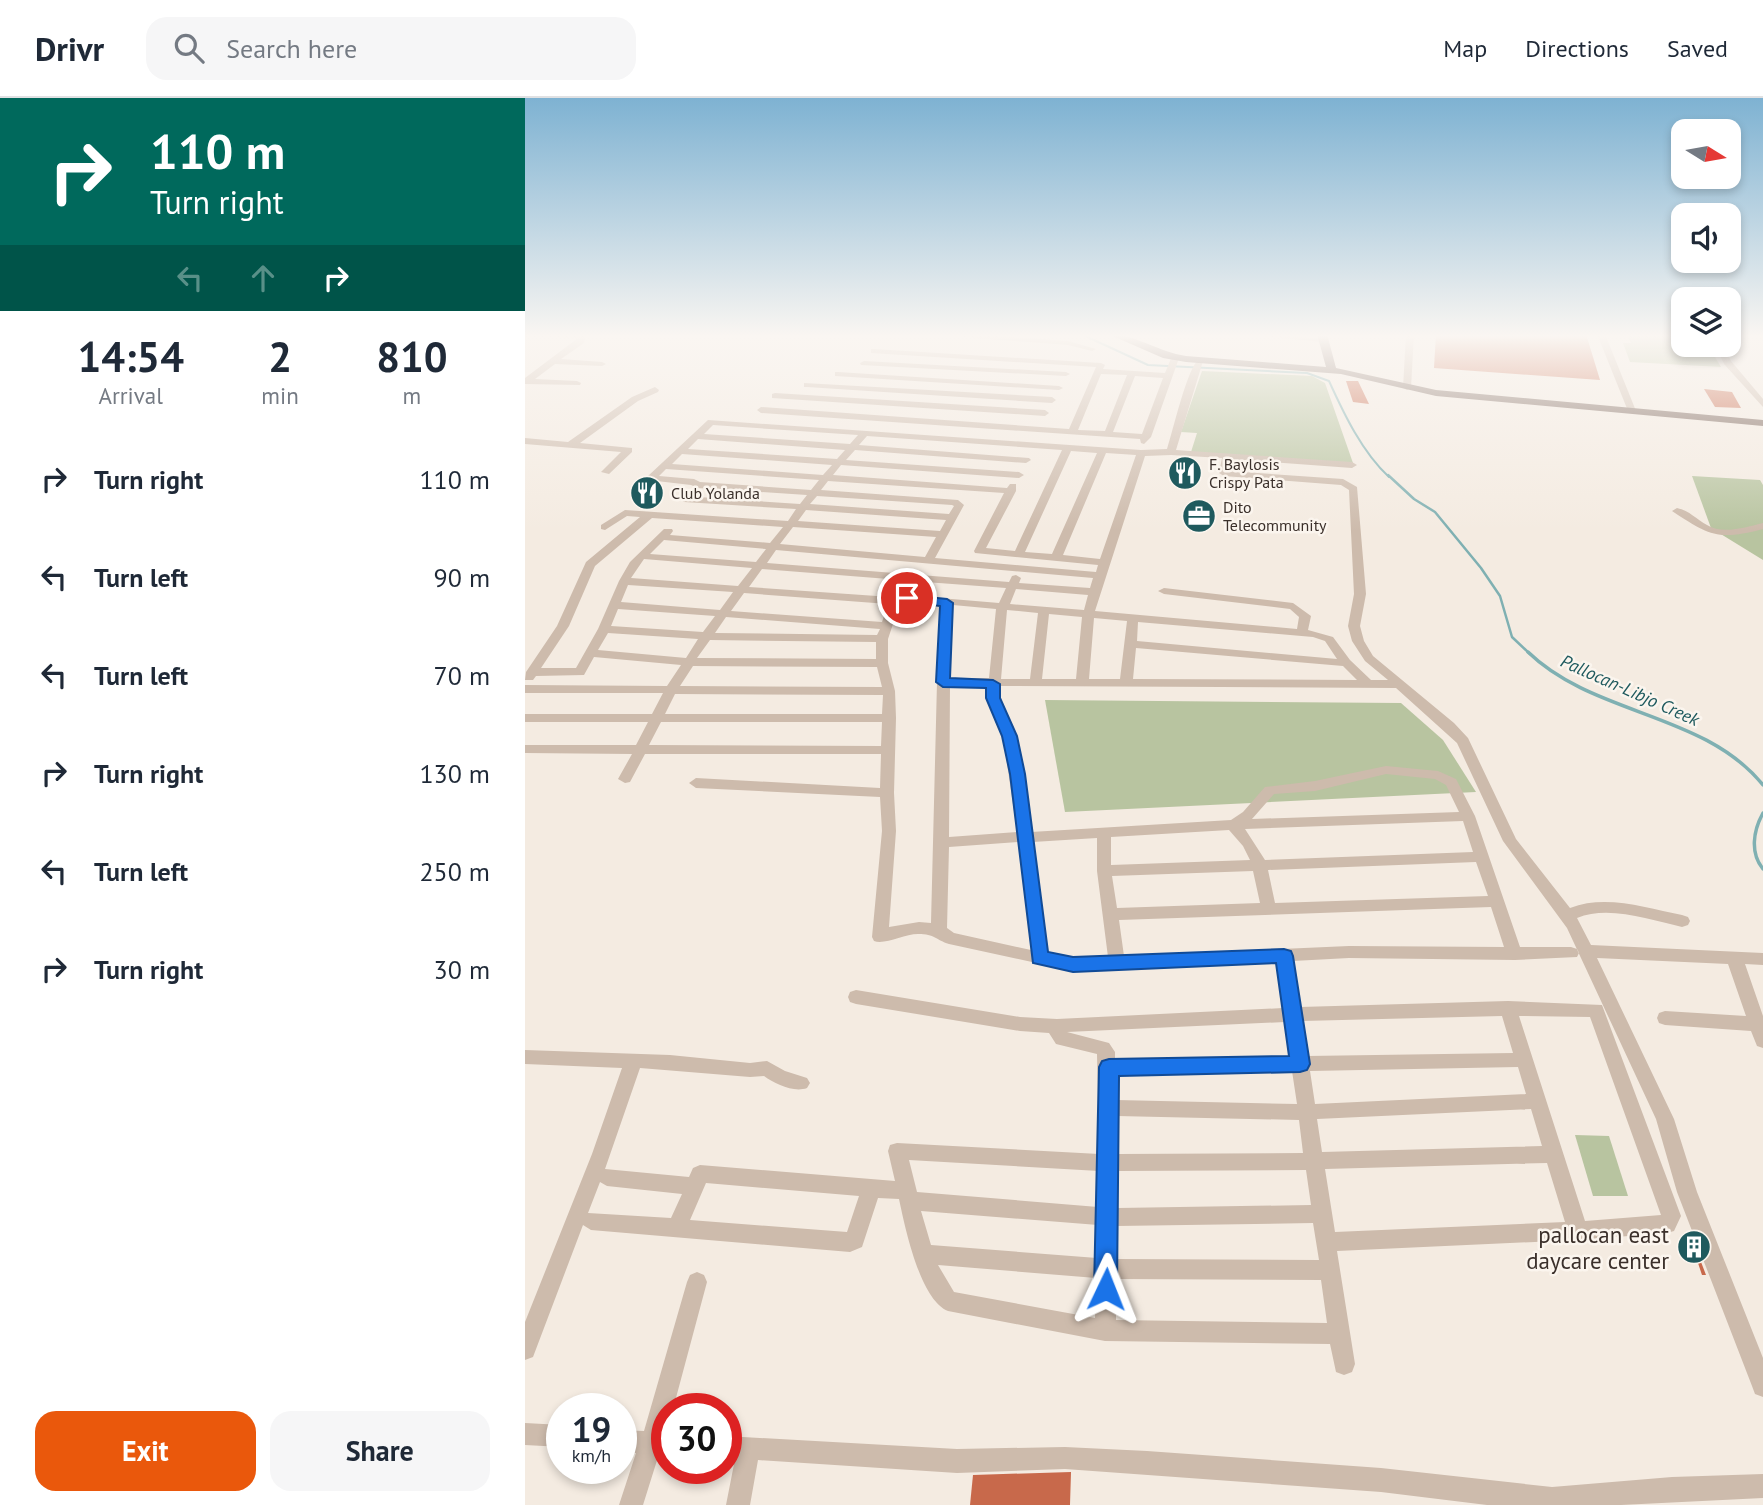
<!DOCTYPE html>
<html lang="en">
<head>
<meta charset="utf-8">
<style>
	:root { --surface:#fff; --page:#f6f6f7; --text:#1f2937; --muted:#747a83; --line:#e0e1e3; --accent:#ea580c }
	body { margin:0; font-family:"PT Sans",sans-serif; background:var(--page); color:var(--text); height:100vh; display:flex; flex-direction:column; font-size:26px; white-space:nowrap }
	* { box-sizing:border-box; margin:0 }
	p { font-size:23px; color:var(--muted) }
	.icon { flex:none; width:38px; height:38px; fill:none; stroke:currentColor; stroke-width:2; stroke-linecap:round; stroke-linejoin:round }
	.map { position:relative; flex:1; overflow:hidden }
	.side { display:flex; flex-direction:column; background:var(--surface); width:525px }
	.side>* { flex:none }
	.hud { background:#00695c; color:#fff; overflow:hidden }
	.needle { width:46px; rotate:101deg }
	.controls { position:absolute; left:1146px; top:21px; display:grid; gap:14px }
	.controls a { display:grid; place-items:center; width:70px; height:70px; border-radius:14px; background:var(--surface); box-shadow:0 4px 10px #0003; font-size:35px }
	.speed { position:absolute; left:21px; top:1295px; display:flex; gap:14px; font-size:35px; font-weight:700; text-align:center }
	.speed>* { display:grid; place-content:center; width:91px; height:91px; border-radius:50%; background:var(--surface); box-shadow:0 4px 10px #0003; line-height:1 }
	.speed small { font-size:18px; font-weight:400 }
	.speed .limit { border:10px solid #d22; background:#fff; color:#111 }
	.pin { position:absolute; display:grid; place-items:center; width:60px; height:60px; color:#fff; margin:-30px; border:4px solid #fff; border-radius:50%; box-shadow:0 2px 7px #0007 }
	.me { position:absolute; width:77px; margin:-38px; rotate:2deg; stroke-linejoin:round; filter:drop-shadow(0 0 5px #0008) }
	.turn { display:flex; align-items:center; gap:24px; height:147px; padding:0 35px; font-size:32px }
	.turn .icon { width:91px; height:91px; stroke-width:2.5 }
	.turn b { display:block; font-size:49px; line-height:60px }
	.lanes { display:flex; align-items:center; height:66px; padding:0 35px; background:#0003; justify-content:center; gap:35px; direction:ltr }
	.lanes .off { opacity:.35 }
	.eta { display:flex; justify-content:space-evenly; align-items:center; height:119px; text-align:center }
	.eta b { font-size:42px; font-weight:600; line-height:49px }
	.cta { display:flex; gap:14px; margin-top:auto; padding:14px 35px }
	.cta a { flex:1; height:80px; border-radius:21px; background:var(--accent); color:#fff; font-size:28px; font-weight:600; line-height:80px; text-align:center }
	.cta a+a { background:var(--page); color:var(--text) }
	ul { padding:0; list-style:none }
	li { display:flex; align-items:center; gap:21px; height:98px; padding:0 35px }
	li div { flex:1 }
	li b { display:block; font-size:26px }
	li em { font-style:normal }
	header { display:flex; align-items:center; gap:42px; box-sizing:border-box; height:98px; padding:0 35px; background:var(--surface); border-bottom:2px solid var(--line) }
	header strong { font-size:33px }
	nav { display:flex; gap:38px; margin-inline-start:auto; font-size:24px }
	.search { width:490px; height:63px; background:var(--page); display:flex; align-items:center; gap:18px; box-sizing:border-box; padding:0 24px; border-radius:21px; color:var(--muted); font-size:26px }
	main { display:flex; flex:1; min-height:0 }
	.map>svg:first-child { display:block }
	.green { fill:#b8c4a0 }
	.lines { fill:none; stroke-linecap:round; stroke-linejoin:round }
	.stream-far2 { stroke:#7fb0b2; stroke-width:2 }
	.stream-far1 { stroke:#7fb0b2; stroke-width:2.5 }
	.stream { stroke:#7fb0b2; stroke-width:3.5 }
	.building { fill:#c8694b }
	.minor { fill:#cdbbac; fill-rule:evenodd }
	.major { fill:#7d675c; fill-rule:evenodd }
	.route { fill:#1a73e8; stroke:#114b97; stroke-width:2 }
	.labels { text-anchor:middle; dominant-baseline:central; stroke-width:5; stroke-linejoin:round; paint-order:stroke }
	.far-poi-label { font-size:16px; fill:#3b302b; stroke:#fbf5ee; text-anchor:start }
	.far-water-label { font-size:18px; font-style:italic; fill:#1f5a5e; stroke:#fbf5ee }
	.near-poi-label { font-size:23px; fill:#3b302b; stroke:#fbf5ee; text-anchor:end }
</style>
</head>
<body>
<header>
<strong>Drivr</strong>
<div class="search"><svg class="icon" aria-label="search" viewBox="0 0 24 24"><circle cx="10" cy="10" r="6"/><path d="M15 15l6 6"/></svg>Search here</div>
<nav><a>Map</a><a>Directions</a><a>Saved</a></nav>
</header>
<main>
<section class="side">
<div class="hud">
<div class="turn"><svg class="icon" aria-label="right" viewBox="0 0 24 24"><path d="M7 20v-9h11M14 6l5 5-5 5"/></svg><div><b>110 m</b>Turn right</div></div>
<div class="lanes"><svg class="icon off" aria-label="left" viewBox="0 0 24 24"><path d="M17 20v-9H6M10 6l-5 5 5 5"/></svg><svg class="icon off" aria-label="ahead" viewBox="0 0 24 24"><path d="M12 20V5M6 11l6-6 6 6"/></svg><svg class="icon" aria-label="right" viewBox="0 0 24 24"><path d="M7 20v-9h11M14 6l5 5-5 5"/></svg></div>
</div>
<div class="eta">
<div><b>14:54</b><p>Arrival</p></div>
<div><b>2</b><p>min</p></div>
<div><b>810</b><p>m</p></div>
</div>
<ul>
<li><svg class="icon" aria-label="right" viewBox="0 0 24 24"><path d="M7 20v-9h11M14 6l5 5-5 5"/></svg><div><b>Turn right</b></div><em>110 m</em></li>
<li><svg class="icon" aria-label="left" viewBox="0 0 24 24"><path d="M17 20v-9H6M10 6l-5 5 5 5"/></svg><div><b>Turn left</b></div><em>90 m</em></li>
<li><svg class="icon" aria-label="left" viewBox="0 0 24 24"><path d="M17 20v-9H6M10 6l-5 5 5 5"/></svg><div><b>Turn left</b></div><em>70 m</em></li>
<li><svg class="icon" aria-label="right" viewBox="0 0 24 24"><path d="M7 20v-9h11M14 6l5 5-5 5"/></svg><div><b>Turn right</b></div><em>130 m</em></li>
<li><svg class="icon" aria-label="left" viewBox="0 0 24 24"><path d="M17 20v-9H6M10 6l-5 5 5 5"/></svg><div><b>Turn left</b></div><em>250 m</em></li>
<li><svg class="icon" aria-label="right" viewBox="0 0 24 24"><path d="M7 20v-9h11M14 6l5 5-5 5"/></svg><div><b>Turn right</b></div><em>30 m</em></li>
</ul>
<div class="cta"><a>Exit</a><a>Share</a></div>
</section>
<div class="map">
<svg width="1238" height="1407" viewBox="0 0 1238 1407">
	<rect width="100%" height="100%" fill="#f4ebe1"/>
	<g class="green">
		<path d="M1101,236h47l5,12 31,1 12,20 -91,-5 -7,-19h8z"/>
		<path d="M677,273l110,5 13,7 28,80 -162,-11 6,-19 -16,-1z"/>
		<path d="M1167,378l68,4 3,5v75l-52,-32z"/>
		<path d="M520,602l356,3 42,37 33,52 -411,20z"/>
		<path d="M1050,1037l34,1 19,60h-35z"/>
	</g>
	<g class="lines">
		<path class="stream-far2" d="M556,236l67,31 159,8 22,8c15,33 33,71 60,96"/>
		<path class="stream-far1" d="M863,377l26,24 21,13 46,56 19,28 12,41 18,17"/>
		<g class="stream">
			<path d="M1003,554c66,64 176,60 235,133"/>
			<path d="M1238,715c-10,18 -13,40 0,56"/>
		</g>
	</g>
	<g class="building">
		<path d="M911,236h150l14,46 -166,-12z"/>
		<path d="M821,283h12l11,23 -16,-2z"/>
		<path d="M1179,291l28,3 9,16 -26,-1z"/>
		<path d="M1157,1143h11l13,34h-4l-7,-21h-8z"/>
		<path d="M546,1374l-1,33h-100l3,-30z"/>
	</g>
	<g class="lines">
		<g class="minor">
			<path d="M0,236h61l-2,9 -23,16 41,3 4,2 -4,2 -47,-2 -20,15 42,2 4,2 -1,2 -55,-1v-6l53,-40 -53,-1z"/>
			<path d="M398,236h46l99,7 28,8 -4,2 -24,-6z"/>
			<path d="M717,236l81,4 4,2 -4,2z"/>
			<path d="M881,236h8l-3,54 -4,2 -4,-2z"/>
			<path d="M1072,236h8l31,77 -1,2 -7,-2z"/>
			<path d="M1190,247h8l8,16 32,38v8l-39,-43z"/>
			<path d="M349,251l227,14 4,2 -2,4 62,4 7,-17 7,2 -28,79 -7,7 -3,-1 -1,-4 -379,-26 -4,-3 4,-3 308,22 27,-62 -225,-14v-4zM576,276l26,1 -22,56 -27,-1zM610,278l28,2 -21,56 -29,-2z"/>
			<path d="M674,261l4,2 -27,89 176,12 5,3 -5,3 -121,-9 -2,12 114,8 14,8 9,107 -6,32 4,15 9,15 81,67 14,15 48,101 54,69c36,-14 76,0 112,7l6,2 2,4 -2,4 -6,2c-32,-7 -73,-22 -105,-9l14,27 172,8v12l-18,-1 18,52v32l-6,-2 -6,-15 -86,-6 -6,-2 -2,-5 2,-5 6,-2 81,5 -18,-52 -131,-6 77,161 23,73 66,166v39l-8,-3 -3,-8 -75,-194 -21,-73 -89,-191 -64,-87 -46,-98 -61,-55 -396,-2 -1,12 18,38 14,96 200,-12 12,-8 22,-25 50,-6 71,-15 52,5 18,8 19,37 45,131h51l6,2 2,4 -2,4 -62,3 -166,-2 -56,3 7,46 208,-6 94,4 79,211 -7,15 -7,2 -89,7 -241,11 18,113 -3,8 -8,3 -8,-3 -6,-28 -225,-3 -157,-30c-28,-11 -43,-84 -49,-112l-21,-1 -16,49 -12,5 -259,-22 -8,-5 -50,132 -8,3v-38l67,-168 30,-86 -97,-4v-14l145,5 80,8 17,-2 18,10 22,7 3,5 -3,5c-13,5 -32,-4 -43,-12l-14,1 -110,-9 -35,101 84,8 4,-9 7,-3 195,16 -7,-30 2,-6 7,-2 202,11 -2,-100 -41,-10 -7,-11 -29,-2 -164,-27 -6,-2 -2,-5 2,-5 6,-2 164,27 37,2 226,-11 -6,-46 -204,9 -124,-27c-13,-4 -14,-10 -31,-10 -14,0 -33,11 -44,7l-2,-4 10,-106 -2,-34 -184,-9 -7,-5 7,-5 184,10 1,-34h-236l-15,28 -5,1 -7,-4 14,-25 -107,-1v-8h111l12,-23h-123v-8h127l11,-21h-138v-8l142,1 14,-21 -87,-8 -10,18 -48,1 -3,4h-8l1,-8 31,-46 29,-64 54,-45 -13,-1 -22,14 -4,-1v-4l24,-15 163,11 8,-12 -112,-7 -5,-3 5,-3 116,8 7,-9 -109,-7 -7,-3 -43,-5v-4l60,-56 433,30 26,-1c6,-18 20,-81 32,-90zM188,327l145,10 -8,9 -146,-10zM342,338l195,14 -47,101 -29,-3 30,-57v-7h-6l-3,4 -174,-13 8,-10 178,13 5,-3 -5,-3 -173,-12 9,-10 171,13 5,-3 -2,-2 -170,-13zM173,341l147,11 -8,9 -149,-10zM546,353l26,2 -45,101 -27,-2zM581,355l30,2 -36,104 -37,-4zM157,356l150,11 -9,10 -151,-11zM646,357l51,3 -3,15 5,3 117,9 8,5 5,104 -6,32 4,15 13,20 23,19h-17l-21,-20 -17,-23 -25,-7 3,-14 -18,-13 -129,-15 -6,3 6,3 126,15 9,8 -2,12 -202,-18 50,-155zM141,371l153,11 -8,10 -111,-8 -6,-3 -35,-3zM303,383l176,12 -30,58 1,2 123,12 -2,7 -161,-14 29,-53 -6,-5 -137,-10zM292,398l135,9 2,1 -5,8 -139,-10zM281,412l140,10 -6,11 -142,-10zM127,420l131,9 -13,16 -100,-8 3,-4 -1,-2h-8l-34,33 -11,19 -21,48 -22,39h-35l28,-42 26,-60zM268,429l143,10 -11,20 -145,-13zM139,442l102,9 -10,13 -106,-8zM251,452l317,28 -3,10 -71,-5 2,-5 -5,-3 -4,1 -3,6 -242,-19zM119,461l108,9 -14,18 -107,-8zM237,471l139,11 -10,17 -142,-10zM387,483l94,7 -7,15 -95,-8zM103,487l105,7 -13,18 -99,-8zM491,491l72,6 -4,15 -74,-6zM219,495l144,11 -6,18 -151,-11zM382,503l34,3 -4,78 -6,241 -12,-1 -30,5 7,-96 -2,-38 2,-75 -1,-27 -7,-28v-24l12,-36zM428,507l43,4 -7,69h-39zM93,511l97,7 -12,16 -92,-6zM482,512l31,3 -8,66h-29zM524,516l33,3 -6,62h-34zM201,519l154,12 -3,6 -162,-2zM569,520l33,3 -7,58h-31zM613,524l175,15 12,4 12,18 -200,-18zM83,535l90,6 -12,19 -88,-8zM185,542l166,2v17l-179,-1zM611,550l207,18 14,14 -224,-1zM168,568l184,1 5,20 -202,-1zM425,588h38l-1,12 16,38 14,96 -68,5zM150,596l208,1 -1,19h-217zM136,624h221l-1,24 -232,-1zM861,676l49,5 11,6 13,27 -207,7 22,-25 41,-3zM938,723l10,31 -208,8 -20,-31zM704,732l14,16 7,14 -139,5v-28zM572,740v33l11,86 -35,2 -26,-6 -14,-111zM493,744l13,108 -77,-17 -7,-5 2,-81zM951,764l12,34 -213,7 -7,-33zM728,773l7,32 -143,5 -5,-32zM966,809l13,40 -155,-1 -225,10 -5,-36zM977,918l11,37 -206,3 -5,-35zM994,918l71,1 71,198 -76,6zM760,924l5,35 -175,2v-7l-6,-9 -42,-11zM993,969l8,27 -211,10 -5,-33zM767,973l5,33 -181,-4 -1,-26zM1006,1011l11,37 -220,6 -5,-33zM592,1018l182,4 4,33 -185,1zM384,1062l190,11 -1,36 -181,-15zM1022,1065l18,59 -230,10 -10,-63zM781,1072l5,35 -193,3v-37zM75,1084l7,4 75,8 -11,24 -83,-5zM181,1085l153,13 -12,36 -157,-12zM396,1113l177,14 -1,33 -166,-13zM788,1125l6,37 -202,-1v-33zM413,1167l158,13 -1,40 -141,-26zM591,1181l205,1 6,43 -211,-3z"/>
			<path d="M339,263l202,11 4,2 -4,2 -205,-11 -1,-2z"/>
			<path d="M313,274l221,14 4,2 -4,2 -224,-14v-4z"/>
			<path d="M279,285l248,14 4,3 -4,3 -245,-16h-3z"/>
			<path d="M130,289l4,3 -1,2 -20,9 -58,42 52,5v4l-23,22 -8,-2 20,-20 -96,-8v-6l43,4 64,-45z"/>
			<path d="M250,295l270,17 4,3 -4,3 -273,-18v-4z"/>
			<path d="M1152,410c13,3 19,11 30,17 16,10 39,2 56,-2v6c-46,12 -54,6 -91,-18z"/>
			<path d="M172,1174l7,3 3,7 -34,127h-6v45h-8l-16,51h-24l17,-52 -15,-1v-22l23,1 43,-149 3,-7z"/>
			<path d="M0,1325l37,2v22l-37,-2z"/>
			<path d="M201,1338l231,13 108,-2 82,4 234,17 171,19 120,-10 91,-3v24l-142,7h-134l-106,-13 -316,-23 -108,4 -199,-13 -8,45h-24l9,-46 -9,-1z"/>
		</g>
		<path class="major" d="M583,236c27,0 51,18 78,22l140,11 -9,-33h10l9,34 100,22 327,30v6l-327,-30 -95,-22 -155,-12 -23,-4z"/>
	</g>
	<linearGradient id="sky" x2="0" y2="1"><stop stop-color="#7eb2d2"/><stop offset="0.55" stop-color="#faf6f2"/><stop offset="1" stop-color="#faf6f2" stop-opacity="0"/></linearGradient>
	<rect width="1238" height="433" fill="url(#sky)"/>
	<path class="route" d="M382,497l40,4 6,4 -3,75 43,2 7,4v14l17,38 8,38 23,178 25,5 211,-8 7,2 2,5 17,108 -3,6 -7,2 -181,4 -2,213 -3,8 -8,4 -9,-4 -3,-8 5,-222 3,-6 7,-2 180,-3 -13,-93 -203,9 -40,-9 -23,-189 -8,-38 -16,-38v-10l-43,-1 -7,-5 4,-76 -37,-5 -2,-3z"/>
	<defs>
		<g id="restaurant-disc" transform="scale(1.75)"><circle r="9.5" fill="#1f5a5e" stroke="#fbf5ee"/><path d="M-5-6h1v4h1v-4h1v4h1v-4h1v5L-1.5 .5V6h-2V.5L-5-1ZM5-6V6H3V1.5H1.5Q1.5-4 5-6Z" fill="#fff"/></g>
		<g id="office-disc" transform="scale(1.75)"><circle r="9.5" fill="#1f5a5e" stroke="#fbf5ee"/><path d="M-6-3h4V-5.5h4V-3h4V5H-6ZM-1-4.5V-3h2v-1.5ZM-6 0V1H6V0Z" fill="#fff"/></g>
		<g id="building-disc" transform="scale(1.75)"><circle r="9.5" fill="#1f5a5e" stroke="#fbf5ee"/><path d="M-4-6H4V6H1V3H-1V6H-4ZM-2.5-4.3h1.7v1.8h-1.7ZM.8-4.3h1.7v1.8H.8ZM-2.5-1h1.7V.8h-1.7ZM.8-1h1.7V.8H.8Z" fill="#fff"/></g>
	</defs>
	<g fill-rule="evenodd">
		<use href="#restaurant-disc" x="660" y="375"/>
		<use href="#restaurant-disc" x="122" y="395"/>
		<use href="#office-disc" x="674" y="418"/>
		<use href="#building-disc" x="1169" y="1149"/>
	</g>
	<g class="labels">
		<g class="far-poi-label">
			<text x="684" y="366">F. Baylosis<tspan x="684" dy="18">Crispy Pata</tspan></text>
			<text x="146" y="395">Club Yolanda</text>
			<text x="698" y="409">Dito<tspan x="698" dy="18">Telecommunity</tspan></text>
		</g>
		<g class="far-water-label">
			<text transform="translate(1105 592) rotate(24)">Pallocan-Libjo Creek</text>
		</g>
		<g class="near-poi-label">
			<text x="1144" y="1136">pallocan east<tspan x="1144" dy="26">daycare center</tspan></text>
		</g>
	</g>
</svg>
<div class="controls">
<a><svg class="needle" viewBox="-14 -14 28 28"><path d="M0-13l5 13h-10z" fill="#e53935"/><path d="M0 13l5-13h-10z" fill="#747a83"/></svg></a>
<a><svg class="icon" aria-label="sound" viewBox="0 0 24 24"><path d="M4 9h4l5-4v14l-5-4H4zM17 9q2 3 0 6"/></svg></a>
<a><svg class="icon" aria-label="layers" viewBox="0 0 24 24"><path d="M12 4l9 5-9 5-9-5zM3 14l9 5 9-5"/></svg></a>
</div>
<div class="speed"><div>19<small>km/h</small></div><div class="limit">30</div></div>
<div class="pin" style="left:382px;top:500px;background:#d93025"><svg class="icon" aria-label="arrive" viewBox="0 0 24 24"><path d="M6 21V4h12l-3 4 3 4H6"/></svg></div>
<svg class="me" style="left:581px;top:1191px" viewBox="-20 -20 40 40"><path d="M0-17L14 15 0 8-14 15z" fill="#1a73e8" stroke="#fff" stroke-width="4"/></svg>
</div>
</main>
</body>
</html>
